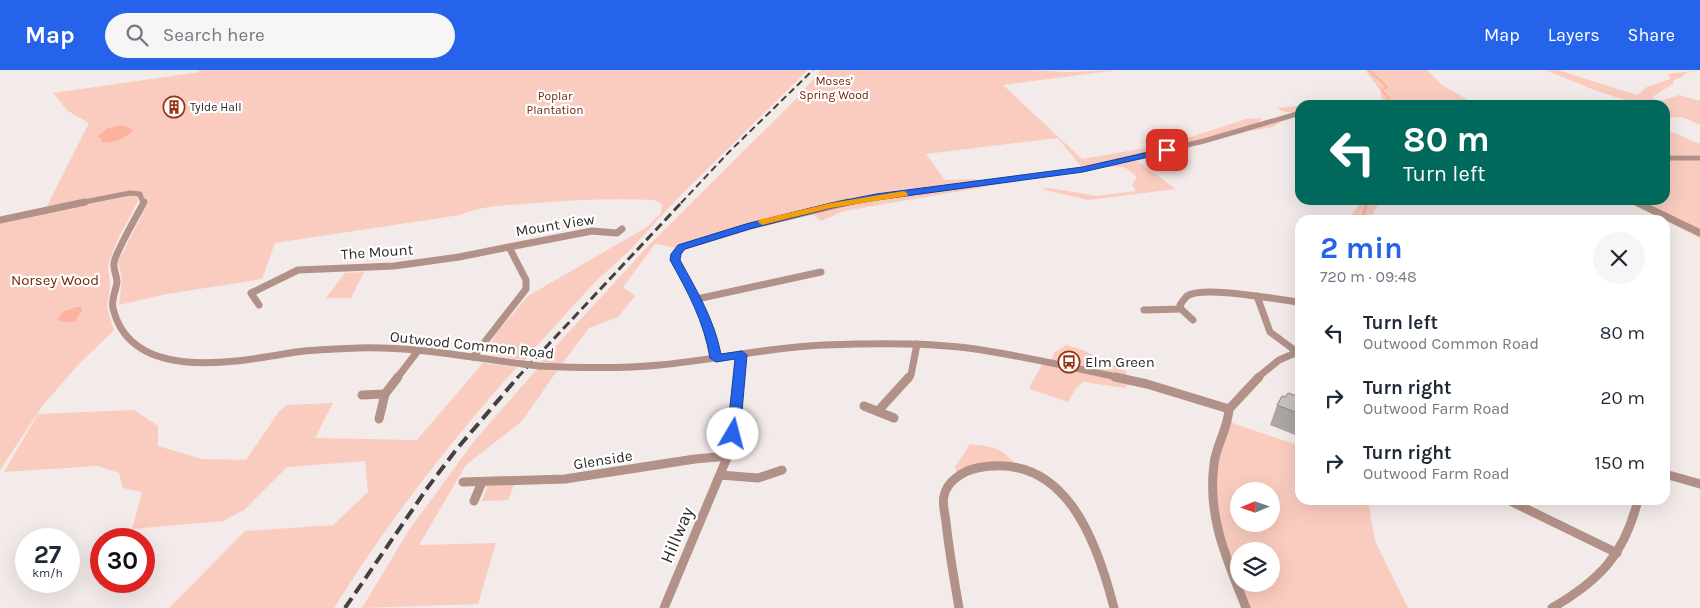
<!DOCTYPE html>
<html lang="en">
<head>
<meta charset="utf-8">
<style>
	:root { --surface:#fff; --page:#f6f6f7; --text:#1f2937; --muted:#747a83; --accent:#2563eb }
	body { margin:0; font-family:Karla,sans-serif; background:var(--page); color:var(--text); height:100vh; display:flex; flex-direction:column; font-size:19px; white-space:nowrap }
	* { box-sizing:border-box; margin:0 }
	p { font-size:16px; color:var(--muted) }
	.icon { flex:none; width:28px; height:28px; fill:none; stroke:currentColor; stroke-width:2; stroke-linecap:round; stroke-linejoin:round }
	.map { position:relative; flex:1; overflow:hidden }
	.panel { position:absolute; left:1295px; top:145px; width:375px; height:290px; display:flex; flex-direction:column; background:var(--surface); border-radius:15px; box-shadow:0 5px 20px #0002 }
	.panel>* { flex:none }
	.guide { position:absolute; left:1295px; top:30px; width:375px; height:105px; border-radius:15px; box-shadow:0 5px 20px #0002; background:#00695c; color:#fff; overflow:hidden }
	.needle { width:32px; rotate:268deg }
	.fabs { position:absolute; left:1230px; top:412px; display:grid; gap:10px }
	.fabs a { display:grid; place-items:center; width:50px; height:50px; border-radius:50%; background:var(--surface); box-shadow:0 5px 20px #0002; font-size:25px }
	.speed { position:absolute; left:15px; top:458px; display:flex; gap:10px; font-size:25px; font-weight:700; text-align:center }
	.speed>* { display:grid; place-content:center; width:65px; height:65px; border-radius:50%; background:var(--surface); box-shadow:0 5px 20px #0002; line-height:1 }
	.speed small { font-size:12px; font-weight:400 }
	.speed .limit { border:8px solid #d22; background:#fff; color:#111 }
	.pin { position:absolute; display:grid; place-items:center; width:42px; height:42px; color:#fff; margin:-21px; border-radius:10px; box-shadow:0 2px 8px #0006 }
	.me { position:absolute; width:55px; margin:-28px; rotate:8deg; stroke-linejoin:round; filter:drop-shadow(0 0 4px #0008) }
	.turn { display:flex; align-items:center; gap:18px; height:105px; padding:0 25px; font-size:22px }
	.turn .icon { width:65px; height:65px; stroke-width:2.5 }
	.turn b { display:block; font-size:35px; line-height:42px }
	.round { display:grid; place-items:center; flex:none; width:52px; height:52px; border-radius:26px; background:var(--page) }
	.headline { display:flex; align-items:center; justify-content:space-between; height:85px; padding:0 25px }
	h1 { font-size:30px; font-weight:700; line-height:38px; color:var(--accent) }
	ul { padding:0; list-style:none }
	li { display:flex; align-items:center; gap:15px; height:65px; padding:0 25px }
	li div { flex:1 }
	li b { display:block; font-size:19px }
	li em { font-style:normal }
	header { display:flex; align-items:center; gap:30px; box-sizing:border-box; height:70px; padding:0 25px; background:var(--accent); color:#fff }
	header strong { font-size:24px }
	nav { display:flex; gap:28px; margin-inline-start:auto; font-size:18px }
	.search { width:350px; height:45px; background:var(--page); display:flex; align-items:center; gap:12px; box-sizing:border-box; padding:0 18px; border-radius:28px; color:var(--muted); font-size:19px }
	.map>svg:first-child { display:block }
	.green { fill:#faccbf; fill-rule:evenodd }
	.water { fill:#fdb29e }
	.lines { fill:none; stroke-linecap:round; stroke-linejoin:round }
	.stream-far1 { stroke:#fdb29e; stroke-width:2 }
	.stream { stroke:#fdb29e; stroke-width:3 }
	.street-far2 { stroke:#b19188; stroke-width:5 }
	.street-far1 { stroke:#b19188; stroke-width:7 }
	.street { stroke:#b19188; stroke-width:9 }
	.rail-far2 { stroke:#43403f; stroke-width:2; stroke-dasharray:7 4; stroke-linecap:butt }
	.rail-far1 { stroke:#43403f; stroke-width:3; stroke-dasharray:9 4.5; stroke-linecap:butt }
	.rail { stroke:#43403f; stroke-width:4; stroke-dasharray:12 6; stroke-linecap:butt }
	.street-bridge { stroke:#b19188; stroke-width:7 }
	.wall { fill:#aca6a4 }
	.building { fill:#c8c1bf; stroke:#8c8786 }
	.route { fill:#2563eb; stroke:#184099 }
	.slow { fill:#f59e0b }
	.labels { text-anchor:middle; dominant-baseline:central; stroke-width:4.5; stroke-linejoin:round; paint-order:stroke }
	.far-park-label { font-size:12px; fill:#78230a; stroke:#fff }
	.far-poi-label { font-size:12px; fill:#2d2a29; stroke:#fff; text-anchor:start }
	.street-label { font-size:15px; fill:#2d2a29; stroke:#fff }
	.park-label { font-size:15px; fill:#78230a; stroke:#fff }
	.poi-label { font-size:15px; fill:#2d2a29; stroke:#fff; text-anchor:start }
	.near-street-label { font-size:18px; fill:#2d2a29; stroke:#fff }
</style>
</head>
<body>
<header>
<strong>Map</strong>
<div class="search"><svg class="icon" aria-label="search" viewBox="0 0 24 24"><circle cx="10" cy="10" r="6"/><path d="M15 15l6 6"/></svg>Search here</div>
<nav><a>Map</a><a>Layers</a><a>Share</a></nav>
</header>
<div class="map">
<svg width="1700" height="538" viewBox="0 0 1700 538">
	<rect width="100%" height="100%" fill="#f3ebe9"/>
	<g class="green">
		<path d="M198,0h610l-129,127 -52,56 -32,29 -71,78 -35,-6 -2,-4 10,-18 31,-36 119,-69 14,-14 1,-9 -8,-4c-39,-2 -79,0 -118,3 -26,2 -52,2 -76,12l-185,28 -13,36 -95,15 -48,11 3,-26 -4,-17 31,-61 -10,-2 -22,42 -9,24 2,20 -3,23 7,22 -35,34 -36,41 -43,65v-249l45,-11 44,-87 -21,-12 -15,-18 147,-21z"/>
		<path d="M821,0h208l40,2 49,-2 -115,15 79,74 87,-15 77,-25 16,-1 -4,6 40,-11 -12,-1 -10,-4 24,-2v10l-19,6 -8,5 -23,4 -113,30 39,28 -88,11 -47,-11 9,-1 47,8 39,-5 -4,-6 5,-8c-4,-3 -9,-8 -13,-10 -5,-1 -36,1 -41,2l-25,-31 -132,16 19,26 31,-1 4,5 39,-4 1,1 -176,30 -23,10 -12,-10 -132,37 -22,-4 -32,43 12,9 -17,21 -29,11 -27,36 -21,-2 109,-118 148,-147z"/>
		<path d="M1365,0h62l15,15 35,20h-165l61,-1 9,-5 -2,-9z"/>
		<path d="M1545,0h13l79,25 10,-8 23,-8 -2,-5 32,-4 -15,3 -3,4 -8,3 -1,4 -21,13 6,5 21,-7 21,6v24l-18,-8 -17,1v-13c-42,0 -82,-20 -120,-35z"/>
		<path d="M1665,59l35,15v11l-35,1z"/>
		<path d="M1665,88h35v80l-76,-38h41z"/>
		<path d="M1362,130h19l-7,11 -3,9h-23z"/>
		<path d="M364,202l-13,26h-25l19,-25z"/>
		<path d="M1066,275l17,5 43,21 3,9 -3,8 -43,-6 -7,6 -8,14 -38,-13v-3l14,-25 6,1 4,-9z"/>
		<path d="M483,293l34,4c-67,75 -130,156 -183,241h-165l76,-77 88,-6 35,-33 -3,-31 -78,6 -43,43 -21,11 -91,8 10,-37 -19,-4 -4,-15 -21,-7 -94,6 34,-58 96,-4 24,16v20l44,13 44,1 34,-50 7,-5 46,-2 -18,35 102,2z"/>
		<path d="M537,299l20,2 -35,50 -56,44 -47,80 77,-2 -18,61 -116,4 47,-78 66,-90z"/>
		<path d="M1227,351l73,25v54h68l7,41 33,67h-162l-6,-13 -28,-102zM1239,421h32v33h-32zM1239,481h32v33h-32z"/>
		<path d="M970,374c31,4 30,4 52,26l-15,-3 -50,9 -2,-9z"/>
		<path d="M489,412h26l-7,18 -26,1z"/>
	</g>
	<g class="water">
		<path d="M118,56h7l8,4c-7,9 -21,14 -33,12l3,-3 -6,-2 11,-9z"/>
		<path d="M76,237h5l1,3 -7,12h-13l-4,-3 5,-7z"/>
	</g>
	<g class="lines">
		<g class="stream-far1">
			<path d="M1369,0l18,17 -5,3 7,9 -4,6"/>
			<path d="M1368,133l4,-3"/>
		</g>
		<path class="stream" d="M1362,150l4,-15 4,-3"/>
		<g class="street-far2">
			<path d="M1665,88h35"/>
			<path d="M1632,130l7,3"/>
			<path d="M79,133l51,-10 10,1 3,9"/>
			<path d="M841,133l242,-34 121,-28 96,-28"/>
		</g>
		<g class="street-far1">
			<path d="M144,132c-6,12 -29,51 -30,61 -1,6 3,13 3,19 -1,8 -6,18 -4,26 18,77 128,53 183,44 20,-3 41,-3 61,-4 55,-2 111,9 166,16"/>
			<path d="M1636,132l64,31"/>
			<path d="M0,150l85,-18"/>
			<path d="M1257,226l13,36 27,20"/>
			<path d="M697,229l124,-27"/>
			<path d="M259,235l-8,-12 47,-23 96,-4 65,-9 50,-10"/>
			<path d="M1144,240l37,-1"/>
			<path d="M1193,250l-12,-11 -1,-4c2,-3 5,-7 7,-9 16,-11 92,4 113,6"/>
			<path d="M473,287l53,-68v-9l-17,-33 83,-16 25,2 5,-4"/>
			<path d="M716,288l-7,-27 -9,-24 -25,-47 1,-6 6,-7 68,-21 98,-24"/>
			<path d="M539,296c41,2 80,3 121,-1 55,-5 109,-18 165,-20 47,-2 96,-3 143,3 52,7 102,19 153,30"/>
			<path d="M397,308l20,-26"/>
			<path d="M739,308l3,-23"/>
			<path d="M908,308l3,-3 6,-31"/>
			<path d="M1257,308l22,-18 21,-9"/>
		</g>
		<g class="street">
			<path d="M1115,307l32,7 82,25"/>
			<path d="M362,325l23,-1"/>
			<path d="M864,336l30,12"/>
			<path d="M1229,339c-1,20 -13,36 -15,55 -7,54 13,95 32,144"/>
			<path d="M1229,339l30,-32"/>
			<path d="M878,341l31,-34"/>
			<path d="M379,349l6,-25 13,-17"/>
			<path d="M1665,404l35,10"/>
			<path d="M720,405l38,3 24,-8"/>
			<path d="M463,412l102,-3 130,-20 33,-3"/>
			<path d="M1508,430l109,53"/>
			<path d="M474,431l8,-19"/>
			<path d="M664,538l67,-160 8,-71"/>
			<path d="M959,538c-5,-29 -10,-57 -13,-86 -1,-8 -4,-19 -2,-26 3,-15 19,-25 33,-28 88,-18 120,73 137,140"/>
			<path d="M1552,538c48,-28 72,-53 86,-108"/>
		</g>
		<path class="rail-far2" d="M681,133l48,-51 84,-82"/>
		<path class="rail-far1" d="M517,308l165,-176"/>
		<path class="rail" d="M345,538l83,-121 28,-37 62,-73"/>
		<path class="street-bridge" d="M523,294l16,2"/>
	</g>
	<g class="wall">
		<path d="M1300,307v13l-4,-2z"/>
		<path d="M1285,327h15v40l-30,-12 7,-20z"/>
	</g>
	<path class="building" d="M1288,323l12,4v17l-23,-9 5,-9 3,1z"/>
	<path class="route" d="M1167,78l3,1v3l-87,20 -207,28 -45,8 -78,20 -68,21 -4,5 -1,6c17,31 34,59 41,94l21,-3 5,4 -7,79 -7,4 -4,-1 -2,-3 8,-75 -19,3 -6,-4c-6,-36 -22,-66 -40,-98l1,-6 7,-9 68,-21 85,-21 45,-9 207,-27z"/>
	<path class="slow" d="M904,121l4,3 -1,2 -76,12 -69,17 -4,-3 1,-2 72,-17z"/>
	<defs>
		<g id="building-ring" transform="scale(1.125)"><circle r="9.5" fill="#fff" stroke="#9b3315" stroke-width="1.5"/><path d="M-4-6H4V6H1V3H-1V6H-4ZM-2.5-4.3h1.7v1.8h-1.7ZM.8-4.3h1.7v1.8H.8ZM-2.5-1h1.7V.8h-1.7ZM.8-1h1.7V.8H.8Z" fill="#9b3315"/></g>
		<g id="bus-ring" transform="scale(1.125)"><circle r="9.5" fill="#fff" stroke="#9b3315" stroke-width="1.5"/><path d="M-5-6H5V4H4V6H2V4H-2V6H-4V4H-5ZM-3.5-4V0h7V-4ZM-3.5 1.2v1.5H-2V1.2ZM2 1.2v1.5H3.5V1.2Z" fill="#9b3315"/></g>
	</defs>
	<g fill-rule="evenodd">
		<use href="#building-ring" x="174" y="37"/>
		<use href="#bus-ring" x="1069" y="292"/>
	</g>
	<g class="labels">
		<g class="far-park-label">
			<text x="834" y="11">Moses'<tspan x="834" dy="14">Spring Wood</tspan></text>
			<text x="555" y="26">Poplar<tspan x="555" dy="14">Plantation</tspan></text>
		</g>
		<g class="far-poi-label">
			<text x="190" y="37">Tylde Hall</text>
		</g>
		<g class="street-label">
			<text transform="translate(555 155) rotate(-9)">Mount View</text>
			<text transform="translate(377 182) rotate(-4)">The Mount</text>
			<text transform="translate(472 275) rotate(6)">Outwood Common Road</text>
			<text transform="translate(603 390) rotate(-9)">Glenside</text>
		</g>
		<g class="park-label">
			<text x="55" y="210">Norsey Wood</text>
		</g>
		<g class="poi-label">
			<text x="1085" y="292">Elm Green</text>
		</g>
		<g class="near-street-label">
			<text transform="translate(677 465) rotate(-67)">Hillway</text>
		</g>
	</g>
</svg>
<div class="fabs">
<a><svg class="needle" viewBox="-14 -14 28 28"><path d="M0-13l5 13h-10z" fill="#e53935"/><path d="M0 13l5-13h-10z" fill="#747a83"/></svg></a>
<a><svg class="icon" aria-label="layers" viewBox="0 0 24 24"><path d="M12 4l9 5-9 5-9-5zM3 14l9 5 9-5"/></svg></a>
</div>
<div class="speed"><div>27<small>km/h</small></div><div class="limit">30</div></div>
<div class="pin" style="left:1167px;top:80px;background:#d93025"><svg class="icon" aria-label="arrive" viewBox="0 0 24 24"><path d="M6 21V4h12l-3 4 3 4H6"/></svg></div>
<svg class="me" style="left:733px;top:364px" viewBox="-20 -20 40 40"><circle r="19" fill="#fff"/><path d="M0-13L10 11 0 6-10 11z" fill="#2563eb"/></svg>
<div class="guide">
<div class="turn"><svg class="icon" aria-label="left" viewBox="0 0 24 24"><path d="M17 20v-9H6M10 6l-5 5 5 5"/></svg><div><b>80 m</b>Turn left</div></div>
</div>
<section class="panel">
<div class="headline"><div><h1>2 min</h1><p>720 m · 09:48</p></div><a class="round"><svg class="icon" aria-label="close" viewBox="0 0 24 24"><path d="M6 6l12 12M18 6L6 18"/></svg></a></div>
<ul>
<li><svg class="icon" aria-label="left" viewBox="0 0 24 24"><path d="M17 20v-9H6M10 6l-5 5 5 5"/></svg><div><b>Turn left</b><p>Outwood Common Road</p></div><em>80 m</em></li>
<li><svg class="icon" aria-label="right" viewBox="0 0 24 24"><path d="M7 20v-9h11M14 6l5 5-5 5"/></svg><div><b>Turn right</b><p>Outwood Farm Road</p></div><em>20 m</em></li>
<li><svg class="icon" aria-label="right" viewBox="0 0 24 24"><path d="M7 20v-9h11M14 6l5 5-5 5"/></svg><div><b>Turn right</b><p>Outwood Farm Road</p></div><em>150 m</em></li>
</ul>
</section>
</div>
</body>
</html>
